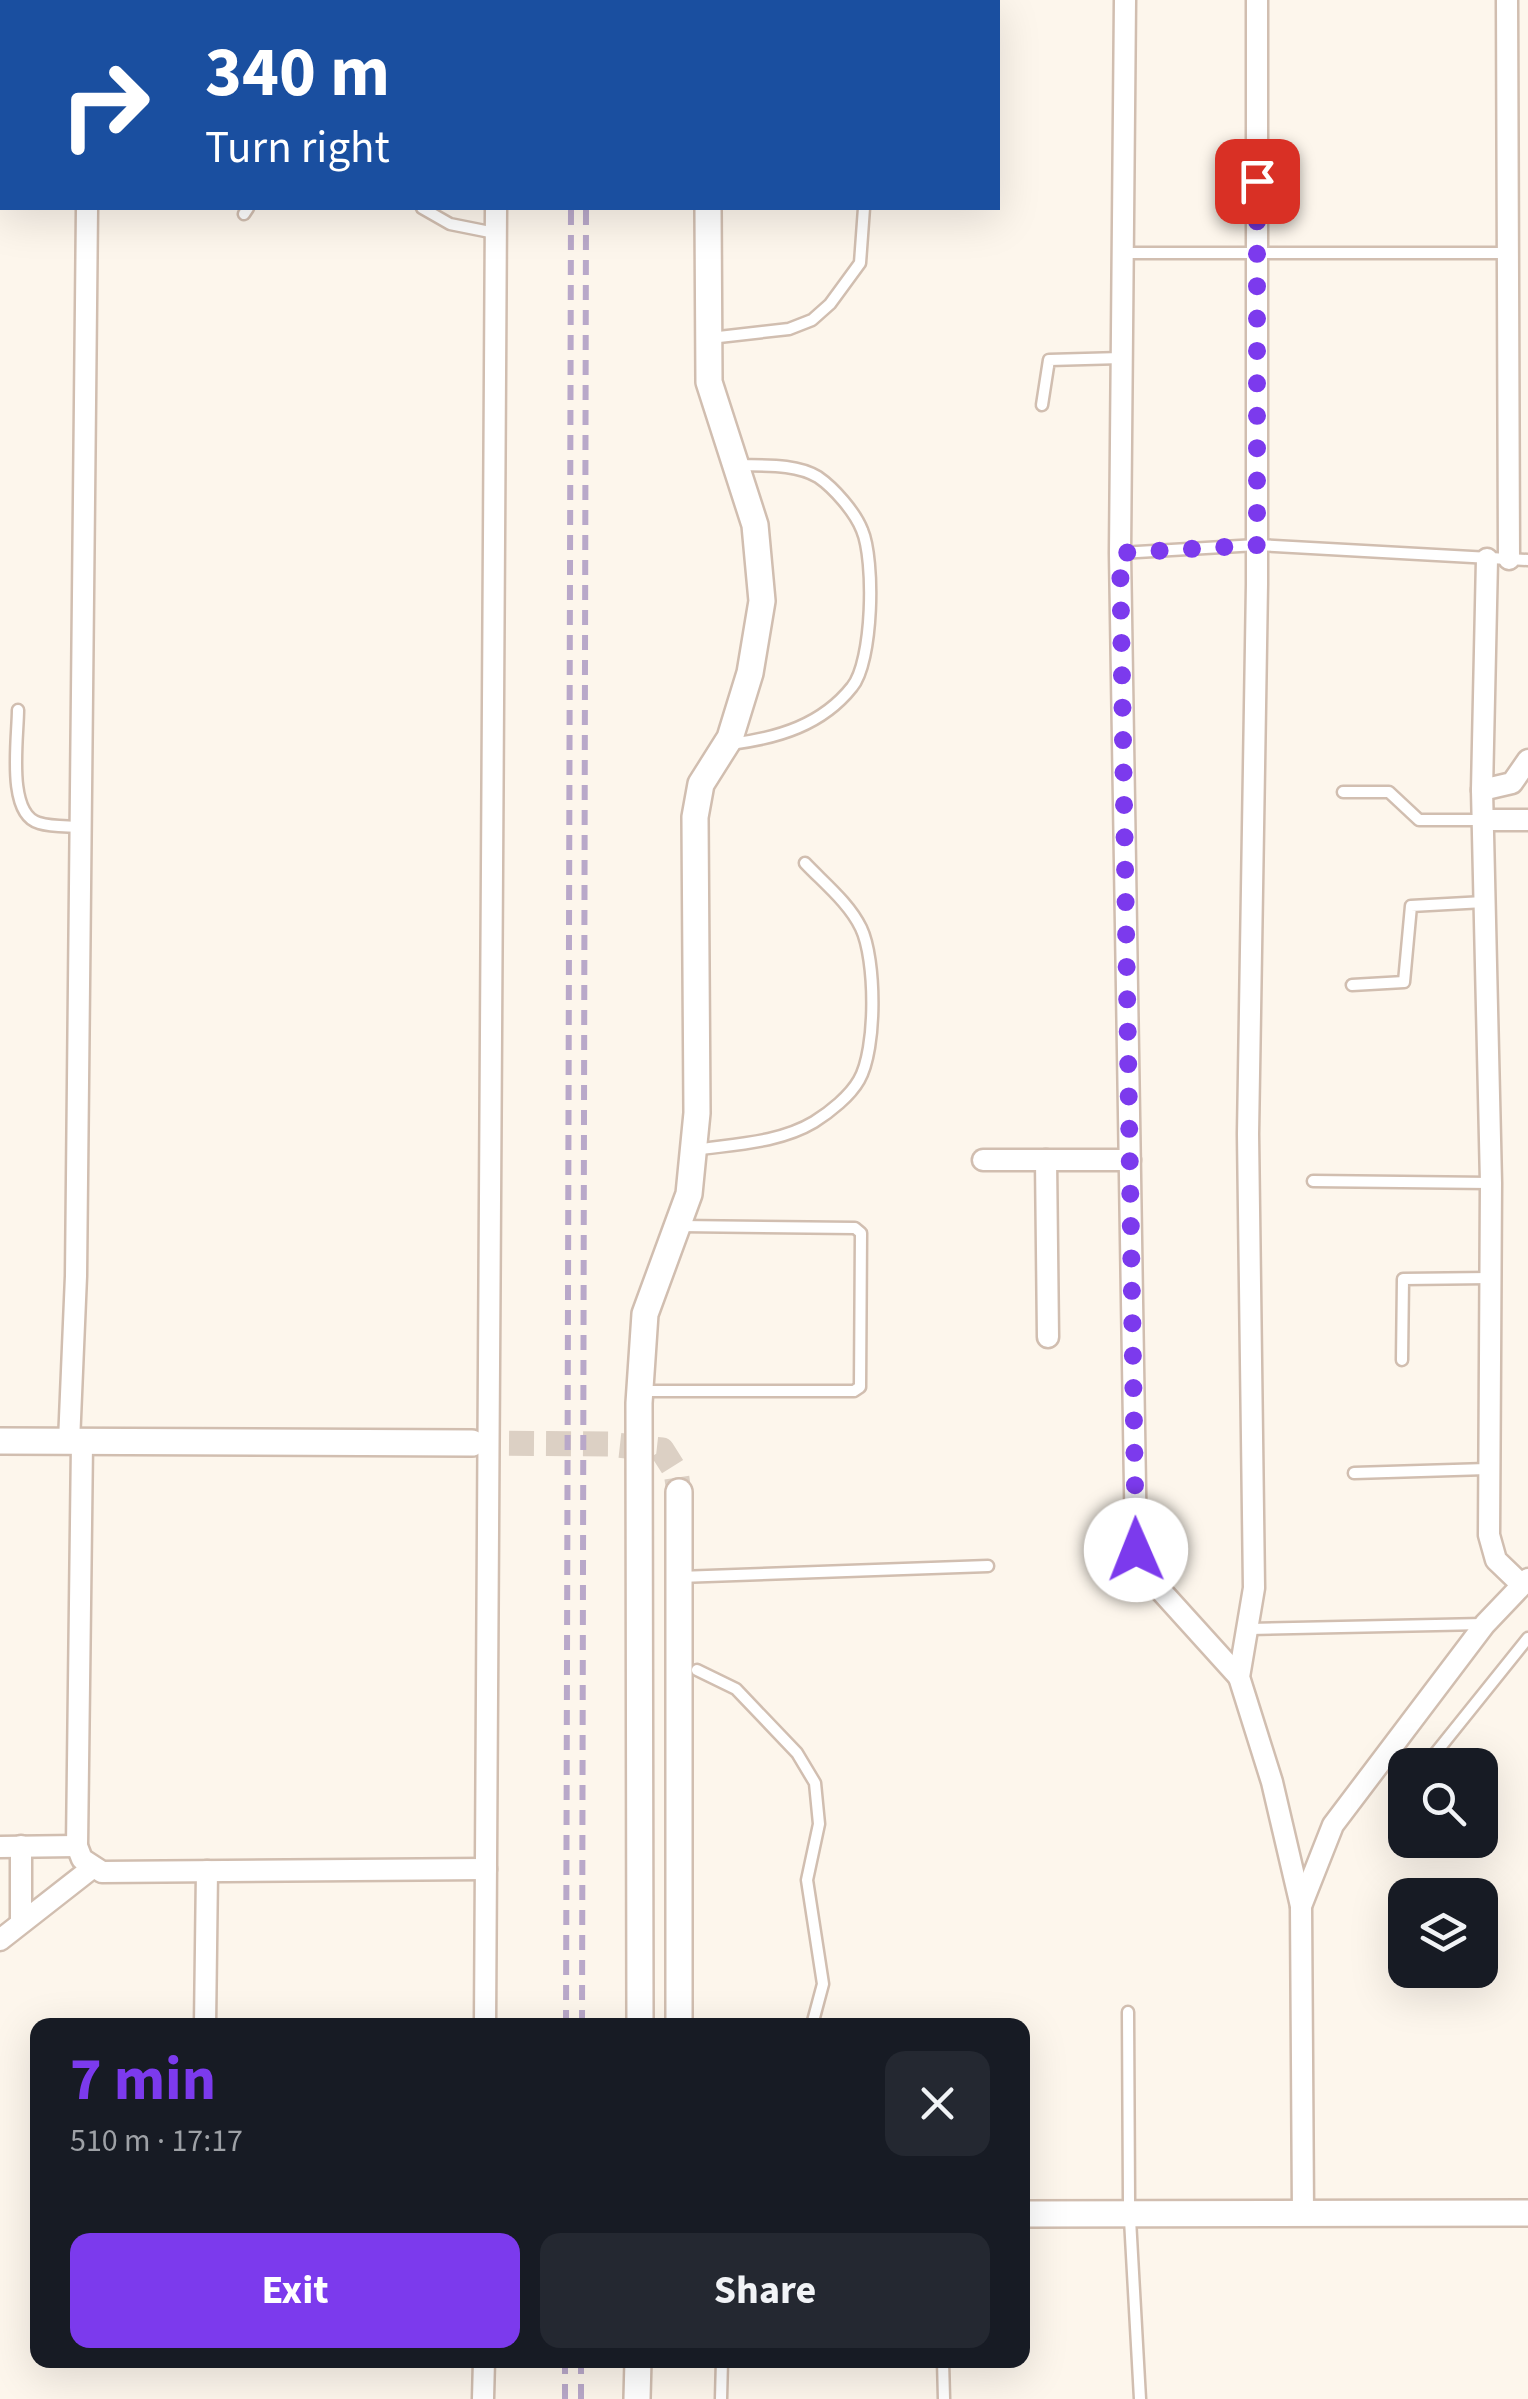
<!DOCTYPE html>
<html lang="en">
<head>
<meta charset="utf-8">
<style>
	:root { --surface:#171b24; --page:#242831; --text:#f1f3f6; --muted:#9ea1a6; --accent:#7c3aed }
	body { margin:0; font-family:"Source Sans 3",sans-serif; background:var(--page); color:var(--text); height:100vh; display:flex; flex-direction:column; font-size:38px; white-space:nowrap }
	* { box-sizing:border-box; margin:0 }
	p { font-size:32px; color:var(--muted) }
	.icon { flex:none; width:55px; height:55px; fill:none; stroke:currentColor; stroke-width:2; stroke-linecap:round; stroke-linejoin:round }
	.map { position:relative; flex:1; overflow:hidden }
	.sheet { position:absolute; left:30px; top:2018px; width:1000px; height:350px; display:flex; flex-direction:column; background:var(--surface); border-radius:20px; box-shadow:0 10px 40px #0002 }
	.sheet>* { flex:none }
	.guide { position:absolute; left:0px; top:0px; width:1000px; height:210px; box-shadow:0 10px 40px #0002; background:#1a4fa0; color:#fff; overflow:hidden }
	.tools { position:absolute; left:1388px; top:1748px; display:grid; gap:20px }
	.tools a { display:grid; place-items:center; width:110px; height:110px; border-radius:20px; background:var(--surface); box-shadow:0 10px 40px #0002; font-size:50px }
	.pin { position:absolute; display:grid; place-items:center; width:85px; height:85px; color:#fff; margin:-42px; border-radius:20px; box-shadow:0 5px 15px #0006 }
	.me { position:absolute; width:110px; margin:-55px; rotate:359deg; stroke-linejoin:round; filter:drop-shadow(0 0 8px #0008) }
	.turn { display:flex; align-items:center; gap:35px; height:210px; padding:0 40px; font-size:45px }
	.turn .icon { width:130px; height:130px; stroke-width:2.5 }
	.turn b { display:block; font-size:70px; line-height:85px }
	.round { display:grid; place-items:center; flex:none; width:105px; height:105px; border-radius:20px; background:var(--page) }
	.summary { display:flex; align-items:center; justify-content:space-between; height:170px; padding:0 40px }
	h1 { font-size:60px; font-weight:700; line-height:75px; color:var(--accent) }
	.cta { display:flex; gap:20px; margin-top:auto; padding:20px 40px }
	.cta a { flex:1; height:115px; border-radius:20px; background:var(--accent); color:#fff; font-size:40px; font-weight:700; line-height:115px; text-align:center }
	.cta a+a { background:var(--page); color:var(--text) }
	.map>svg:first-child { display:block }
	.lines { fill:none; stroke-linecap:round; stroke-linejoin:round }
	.tertiary-tunnel { stroke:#dcd0c4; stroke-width:25; stroke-dasharray:25 12; stroke-linecap:butt }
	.service-casing { stroke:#d1beb0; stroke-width:15 }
	.minor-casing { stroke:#d1beb0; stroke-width:25 }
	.tertiary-casing { stroke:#d1beb0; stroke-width:30 }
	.trunk-casing { stroke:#dad1cd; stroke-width:40 }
	.service { stroke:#fff; stroke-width:10 }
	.minor { stroke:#fff; stroke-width:20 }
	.tertiary { stroke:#fff; stroke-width:25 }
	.trunk { stroke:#f9c8a4; stroke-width:35 }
	.rail { stroke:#b9a8c9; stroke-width:6; stroke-dasharray:15 10; stroke-linecap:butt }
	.route { stroke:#7c3aed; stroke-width:18; stroke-dasharray:0 32.4 }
</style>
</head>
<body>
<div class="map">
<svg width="1528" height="2399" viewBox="0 0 1528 2399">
	<rect width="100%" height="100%" fill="#fdf6ec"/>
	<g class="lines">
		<path class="tertiary-tunnel" d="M472,1443l136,1 54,6 14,22 3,20"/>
		<g class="service-casing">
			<g id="service">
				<path d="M0,115l2,4"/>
				<path d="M422,208l28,16 45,9"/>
				<path d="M244,214l4,-6"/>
				<path d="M1123,253h384"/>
				<path d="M710,338l79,-9 23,-9 18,-16 30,-41 4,-55"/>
				<path d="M1042,405l7,-45 72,-2"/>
				<path d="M1120,553l137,-8 271,15"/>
				<path d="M18,710c0,28 -12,104 21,113 13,4 28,3 41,4"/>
				<path d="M731,744c47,-6 91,-19 121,-57 21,-25 23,-127 10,-157 -7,-18 -28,-42 -44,-53 -23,-14 -56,-11 -83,-12"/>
				<path d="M1343,792h46l30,28h66"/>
				<path d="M1352,985l52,-3 7,-76 73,-4"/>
				<path d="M694,1150c40,-6 85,-7 120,-28 16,-10 36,-26 45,-42 18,-31 17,-121 2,-152 -12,-25 -37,-45 -56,-65"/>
				<path d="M1313,1181l177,2"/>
				<path d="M1402,1360l1,-81 87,-1"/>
				<path d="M641,1391h213l6,-4 1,-154 -6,-5 -175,-2"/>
				<path d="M1354,1473l133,-4"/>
				<path d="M679,1577l309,-11"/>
				<path d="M1249,1629l234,-5"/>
				<path d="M697,1670l39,19 61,64 18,30 4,41 -12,56 16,104 -11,41"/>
				<path d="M1385,1755l20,14"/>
				<path d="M1426,1765l102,-127"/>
				<path d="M1128,2012l1,189 11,198"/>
				<path d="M943,2360l1,39"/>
				<path d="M721,2399l1,-39"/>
			</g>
		</g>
		<g class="minor-casing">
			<g id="minor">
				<path d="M1125,0l-5,553 16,997 8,22 95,105"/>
				<path d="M1257,0v584l-9,550 6,454 -15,89 33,105 29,124"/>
				<path d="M1507,0l2,559"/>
				<path d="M88,2v-2"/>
				<path d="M500,2v-2"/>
				<path d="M1487,559l-5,231 9,393 -2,352 7,25 25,24"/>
				<path d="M1482,790l30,-7 16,-23"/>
				<path d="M1485,820h43"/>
				<path d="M983,1160h147"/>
				<path d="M1046,1160l2,177"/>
				<path d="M69,1442l7,-166 11,-1068"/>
				<path d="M82,1443l-5,403 5,13 20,13 384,-3"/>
				<path d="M21,1846v75"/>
				<path d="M0,1847l77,-1"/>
				<path d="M0,1940l92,-72"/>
				<path d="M205,2025l2,-154"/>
				<path d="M485,2025l11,-1817"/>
				<path d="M1303,2213l-2,-307 32,-81 152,-201 43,-45"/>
				<path d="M483,2399l1,-39"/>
			</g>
		</g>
		<g class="tertiary-casing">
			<g id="tertiary">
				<path d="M687,0l1,2"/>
				<path d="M0,1441l472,2"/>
				<path d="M640,2025l-1,-622 6,-89 44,-120 8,-81 -2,-296 6,-33 29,-46 20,-65 12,-72 -7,-76 -46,-143 -1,-174"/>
				<path d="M679,2025v-533"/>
				<path d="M1022,2214l506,-1"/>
				<path d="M637,2399l1,-39"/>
			</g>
		</g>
		<g class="trunk-casing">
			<path id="trunk" d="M18,2l3,-2"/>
		</g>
		<use href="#service" class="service"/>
		<use href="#minor" class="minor"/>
		<use href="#tertiary" class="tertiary"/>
		<use href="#trunk" class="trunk"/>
		<g class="rail">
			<path d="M571,2v-2"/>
			<path d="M587,2v-2"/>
			<path d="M566,2025l5,-1817"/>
			<path d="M582,2025l4,-1817"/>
			<path d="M565,2399v-39"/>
			<path d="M581,2399v-39"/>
		</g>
	</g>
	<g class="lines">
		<path class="route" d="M1136,1550l-16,-997 137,-8v-364"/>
	</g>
</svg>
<div class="tools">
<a><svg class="icon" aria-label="search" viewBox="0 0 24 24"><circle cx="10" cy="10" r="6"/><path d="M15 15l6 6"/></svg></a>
<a><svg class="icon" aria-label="layers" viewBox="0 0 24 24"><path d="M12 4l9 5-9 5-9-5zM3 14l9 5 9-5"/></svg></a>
</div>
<div class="pin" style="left:1257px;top:181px;background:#d93025"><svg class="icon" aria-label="arrive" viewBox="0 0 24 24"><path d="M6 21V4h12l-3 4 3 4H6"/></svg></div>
<svg class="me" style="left:1136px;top:1550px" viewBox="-20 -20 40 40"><circle r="19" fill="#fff"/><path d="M0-13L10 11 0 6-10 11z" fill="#7c3aed"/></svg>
<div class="guide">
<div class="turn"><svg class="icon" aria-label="right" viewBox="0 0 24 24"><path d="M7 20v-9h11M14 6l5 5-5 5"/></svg><div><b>340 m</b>Turn right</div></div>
</div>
<section class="sheet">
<div class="summary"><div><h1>7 min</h1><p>510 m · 17:17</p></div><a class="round"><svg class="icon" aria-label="close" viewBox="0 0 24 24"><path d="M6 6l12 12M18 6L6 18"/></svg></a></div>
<div class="cta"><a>Exit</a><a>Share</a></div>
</section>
</div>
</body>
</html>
